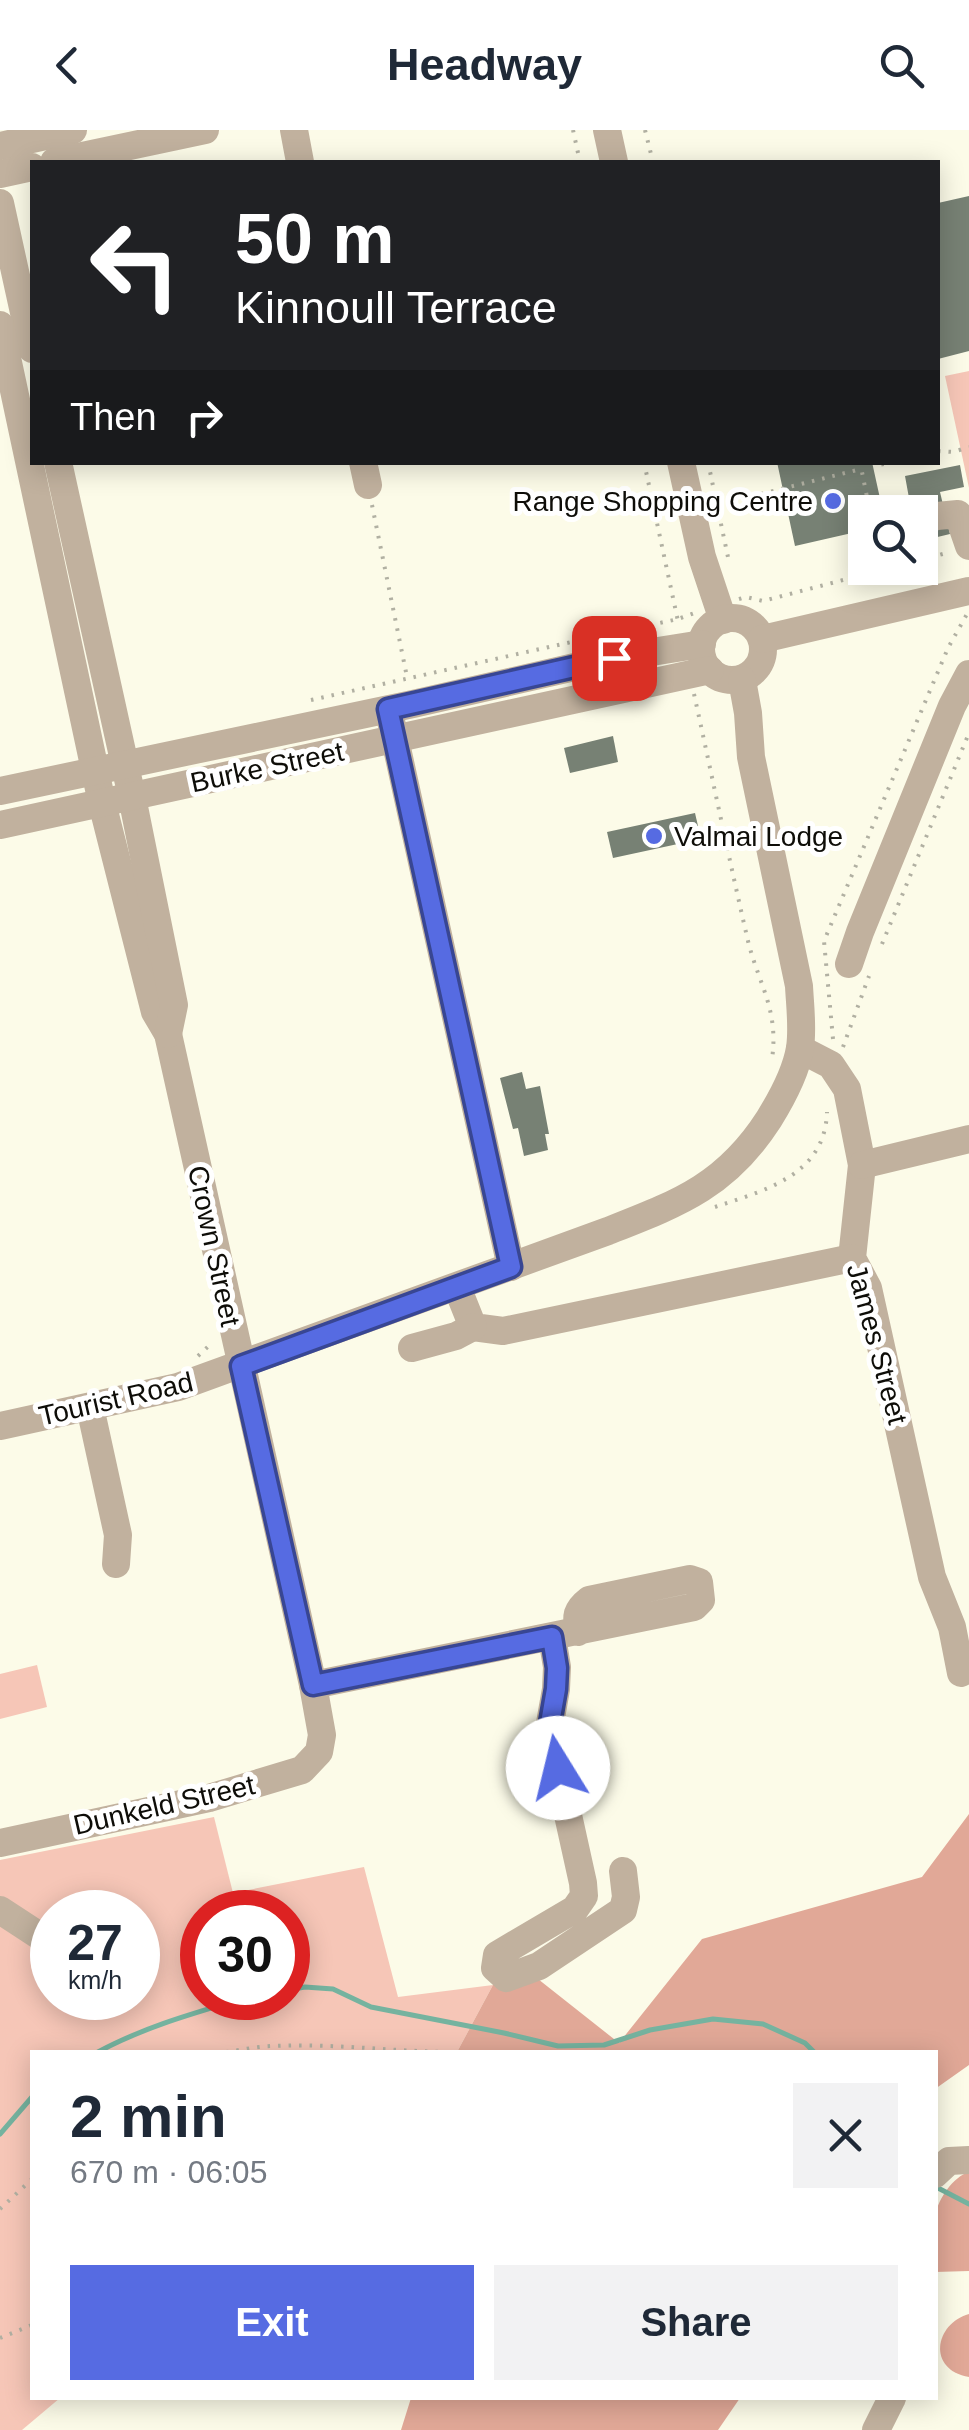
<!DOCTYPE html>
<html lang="en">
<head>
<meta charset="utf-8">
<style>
	:root { --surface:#fff; --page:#f2f2f3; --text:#1f2937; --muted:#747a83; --accent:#566be2 }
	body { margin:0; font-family:Helvetica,sans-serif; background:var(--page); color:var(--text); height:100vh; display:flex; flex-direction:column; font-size:38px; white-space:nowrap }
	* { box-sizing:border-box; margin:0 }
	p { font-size:32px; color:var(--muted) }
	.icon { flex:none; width:55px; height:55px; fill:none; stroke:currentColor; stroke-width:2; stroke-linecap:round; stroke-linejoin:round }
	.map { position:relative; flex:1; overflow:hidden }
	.sheet { position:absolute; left:30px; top:1920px; width:908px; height:350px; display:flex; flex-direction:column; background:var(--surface); border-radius:0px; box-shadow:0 5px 25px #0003 }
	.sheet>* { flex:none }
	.hud { position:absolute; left:30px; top:30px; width:910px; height:305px; border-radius:0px; box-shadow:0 5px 25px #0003; background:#202124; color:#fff; overflow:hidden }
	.controls { position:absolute; left:848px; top:365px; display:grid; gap:20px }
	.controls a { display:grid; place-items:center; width:90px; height:90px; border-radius:0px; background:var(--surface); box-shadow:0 5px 25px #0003; font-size:50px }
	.speed { position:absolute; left:30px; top:1760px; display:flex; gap:20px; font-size:50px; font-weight:700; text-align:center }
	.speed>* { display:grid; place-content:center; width:130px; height:130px; border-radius:50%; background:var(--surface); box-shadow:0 5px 25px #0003; line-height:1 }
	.speed small { font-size:25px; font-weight:400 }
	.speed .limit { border:15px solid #d22; background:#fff; color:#111 }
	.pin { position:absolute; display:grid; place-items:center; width:85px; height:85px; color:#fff; margin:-42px; border-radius:20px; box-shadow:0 5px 15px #0006 }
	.me { position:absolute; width:110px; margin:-55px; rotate:351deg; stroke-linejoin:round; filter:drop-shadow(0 0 8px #0008) }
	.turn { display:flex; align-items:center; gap:35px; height:210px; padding:0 40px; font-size:45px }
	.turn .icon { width:130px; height:130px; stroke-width:2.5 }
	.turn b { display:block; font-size:70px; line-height:85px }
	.then { display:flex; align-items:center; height:95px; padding:0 40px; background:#0003; gap:20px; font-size:38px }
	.round { display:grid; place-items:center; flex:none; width:105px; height:105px; border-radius:0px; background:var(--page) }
	.overview { display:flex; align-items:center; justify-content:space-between; height:170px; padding:0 40px }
	h1 { font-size:60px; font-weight:800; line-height:75px }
	.cta { display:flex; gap:20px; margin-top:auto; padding:20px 40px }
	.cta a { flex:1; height:115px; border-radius:0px; background:var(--accent); color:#fff; font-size:40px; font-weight:800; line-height:115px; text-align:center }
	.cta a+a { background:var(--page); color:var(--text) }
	header { display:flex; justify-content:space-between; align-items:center; height:130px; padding:0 40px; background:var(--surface); font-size:45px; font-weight:800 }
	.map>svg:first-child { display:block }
	.green { fill:#f6c6b7; fill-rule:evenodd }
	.forest { fill:#e1a897 }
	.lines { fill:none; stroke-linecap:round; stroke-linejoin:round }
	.stream { stroke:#75b39f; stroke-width:5 }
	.building { fill:#778174 }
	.path { stroke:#b1b0a2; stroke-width:4; stroke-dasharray:2.5 8; stroke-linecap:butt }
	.minor { stroke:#c1b19e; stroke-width:28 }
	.route-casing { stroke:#384693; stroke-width:25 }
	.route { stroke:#566be2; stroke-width:18 }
	.poi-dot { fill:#566be2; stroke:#fff; stroke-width:4 }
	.labels { text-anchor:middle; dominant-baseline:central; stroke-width:10; stroke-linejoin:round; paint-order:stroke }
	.poi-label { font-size:28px; fill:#0e0d08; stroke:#fff; text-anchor:end }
	.street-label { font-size:28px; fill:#0e0d08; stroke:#fff }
</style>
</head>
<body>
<header><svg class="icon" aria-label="back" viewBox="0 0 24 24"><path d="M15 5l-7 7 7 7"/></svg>Headway<svg class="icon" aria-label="search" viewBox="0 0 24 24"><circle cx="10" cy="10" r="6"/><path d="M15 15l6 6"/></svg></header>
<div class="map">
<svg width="969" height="2300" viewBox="0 0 969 2300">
	<rect width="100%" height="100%" fill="#fcfbe8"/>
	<g class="green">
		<path d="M969,241v117l-24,-112z"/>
		<path d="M37,1535l10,42 -47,12v-45z"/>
		<path d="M214,1687l19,76 131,-26 34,130 95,-12 -36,67h-425v346h28l-38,32h-22v-570zM52,1782h86v86h-86zM202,1782h86v86h-86z"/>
	</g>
	<g class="forest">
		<path d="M969,1684v251l-34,24v-37h-478l36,-67 45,-6 81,64 83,-104 220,-62z"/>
		<path d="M969,2042v99l-34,1c0,-16 -3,-42 0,-57 4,-17 18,-38 34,-43z"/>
		<path d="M969,2184v63c-42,-7 -35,-53 0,-63z"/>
		<path d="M411,2268h329l-22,32h-317z"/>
	</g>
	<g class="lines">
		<g class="stream">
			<path d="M288,1860l17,-3 28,2 38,18 133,26 54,13 46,-1 46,-15 63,-11 50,5 42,19 9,9"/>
			<path d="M98,1922c46,-25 97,-39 147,-54"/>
			<path d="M0,2004l32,-37"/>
			<path d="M938,2058l31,16"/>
		</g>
	</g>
	<g class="building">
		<path d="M969,66v155l-31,8v-156z"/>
		<path d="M777,332h95l11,50h-18v18l-70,16z"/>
		<path d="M960,335l4,22 -24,5 10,42 -25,6 -10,-43 -6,1 -4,-22z"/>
		<path d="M613,606l5,26 -48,11 -6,-25z"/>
		<path d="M695,683l6,26 -88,19 -6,-26z"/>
		<path d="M522,942l4,17 14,-3 9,48h-4l3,16 -24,6 -6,-28 -5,1 -13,-51z"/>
	</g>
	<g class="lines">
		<g class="path">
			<path d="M573,0l7,32"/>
			<path d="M645,0l8,32"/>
			<path d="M938,321l15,1 16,-5"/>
			<path d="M644,332l35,164"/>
			<path d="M708,332l21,100"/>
			<path d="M860,332l8,40"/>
			<path d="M874,332l1,4 14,-3"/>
			<path d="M761,364l100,-25"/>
			<path d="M372,375l35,172"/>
			<path d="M920,430l30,-8"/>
			<path d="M739,469l7,-2 17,4 126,-33"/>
			<path d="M609,504l69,-15 19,-7"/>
			<path d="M694,564c18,82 35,165 54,247 11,44 31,69 24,118"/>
			<path d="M311,570l274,-61"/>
			<path d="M882,814l87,-211"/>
			<path d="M833,909l-9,-98 124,-293 19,-34"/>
			<path d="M843,917l26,-71"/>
			<path d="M715,1077c51,-17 110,-32 112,-95"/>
			<path d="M198,1226l15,-14"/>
			<path d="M226,1922c16,-2 32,-6 48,-6 61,-3 121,6 182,6"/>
			<path d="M0,2079l32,-30"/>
			<path d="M0,2208l32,-13"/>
		</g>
		<g class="minor">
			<path d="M294,0l6,32"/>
			<path d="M607,0l7,32"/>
			<path d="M0,16l73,-16"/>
			<path d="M54,32l151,-32"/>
			<path d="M0,44l32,-7"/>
			<path d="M0,73l32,146"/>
			<path d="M0,195l102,478 53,209 13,22 145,651 9,50 -3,17 -17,18 -93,28 -209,45"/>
			<path d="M58,332l74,335 42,208 -6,29"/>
			<path d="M363,332l5,23"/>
			<path d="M681,332l21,95 21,63"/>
			<path d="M920,391l17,-5 21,-2 11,32"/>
			<circle cx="732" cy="519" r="31"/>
			<path d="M762,509l207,-48"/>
			<path d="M391,591l120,546"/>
			<path d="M0,661l413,-87 201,-46 88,-14"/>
			<path d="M0,695l710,-155"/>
			<path d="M849,834l11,-32 92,-226 17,-32"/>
			<path d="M800,919l31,16 16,24 15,76 -10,93 16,30 64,289 20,50 9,46"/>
			<path d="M862,1035l107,-26"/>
			<path d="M457,1157l16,40 30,4 349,-73"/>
			<path d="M412,1218l44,-12 17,-9"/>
			<path d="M90,1277l28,128 -2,29"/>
			<path d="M0,1296l178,-39 430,-156c71,-28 118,-45 161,-112 13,-21 27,-47 31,-71 3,-20 0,-42 -1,-62l-48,-229 -3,-44 -6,-33"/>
			<path d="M552,1507l5,30 -1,22 -7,40 34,154 1,13 -9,13 -78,46 -2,13 11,10 33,-12 84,-56 3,-13 -3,-26"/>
			<path d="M313,1555l381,-78 7,-7 -2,-18 -9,-3 -101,21c-13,10 -13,16 -11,32"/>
			<path d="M0,1780l52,34"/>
			<path d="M935,2044l14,-13 20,-1"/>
			<path d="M876,2300l16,-32"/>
		</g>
	</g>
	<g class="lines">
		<g class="route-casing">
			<path id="route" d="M558,1638l-9,-39 7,-40 1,-21 -5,-31 -239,48 -72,-319 270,-99 -123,-558 226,-51"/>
		</g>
		<use href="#route" class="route"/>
	</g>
	<g class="poi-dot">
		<circle cx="833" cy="371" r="10"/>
		<circle cx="654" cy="706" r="10"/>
	</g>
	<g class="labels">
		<g class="poi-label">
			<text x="813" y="371">Range Shopping Centre</text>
			<text x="674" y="706" text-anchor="start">Valmai Lodge</text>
		</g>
		<g class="street-label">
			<text transform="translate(267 637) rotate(-12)">Burke Street</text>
			<text transform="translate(214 1116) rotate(78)">Crown Street</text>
			<text transform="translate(877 1214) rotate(75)">James Street</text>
			<text transform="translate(116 1269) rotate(-13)">Tourist Road</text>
			<text transform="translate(164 1675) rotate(-13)">Dunkeld Street</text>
		</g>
	</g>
</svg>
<div class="controls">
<a><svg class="icon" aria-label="search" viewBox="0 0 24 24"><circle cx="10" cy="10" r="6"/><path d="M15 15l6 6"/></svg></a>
</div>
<div class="speed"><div>27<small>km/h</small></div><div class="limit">30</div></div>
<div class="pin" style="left:614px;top:528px;background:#d93025"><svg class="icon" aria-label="arrive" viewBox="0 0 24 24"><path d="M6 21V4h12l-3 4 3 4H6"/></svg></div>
<svg class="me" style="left:558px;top:1638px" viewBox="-20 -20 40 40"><circle r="19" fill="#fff"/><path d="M0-13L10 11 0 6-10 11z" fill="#566be2"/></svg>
<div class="hud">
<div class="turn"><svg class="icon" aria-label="left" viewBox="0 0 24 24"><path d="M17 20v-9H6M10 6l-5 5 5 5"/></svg><div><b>50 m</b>Kinnoull Terrace</div></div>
<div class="then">Then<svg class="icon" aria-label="right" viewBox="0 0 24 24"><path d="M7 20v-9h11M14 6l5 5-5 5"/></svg></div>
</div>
<section class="sheet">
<div class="overview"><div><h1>2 min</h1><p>670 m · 06:05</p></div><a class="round"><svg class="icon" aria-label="close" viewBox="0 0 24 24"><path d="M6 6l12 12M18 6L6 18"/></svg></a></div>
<div class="cta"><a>Exit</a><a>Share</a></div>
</section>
</div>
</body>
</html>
